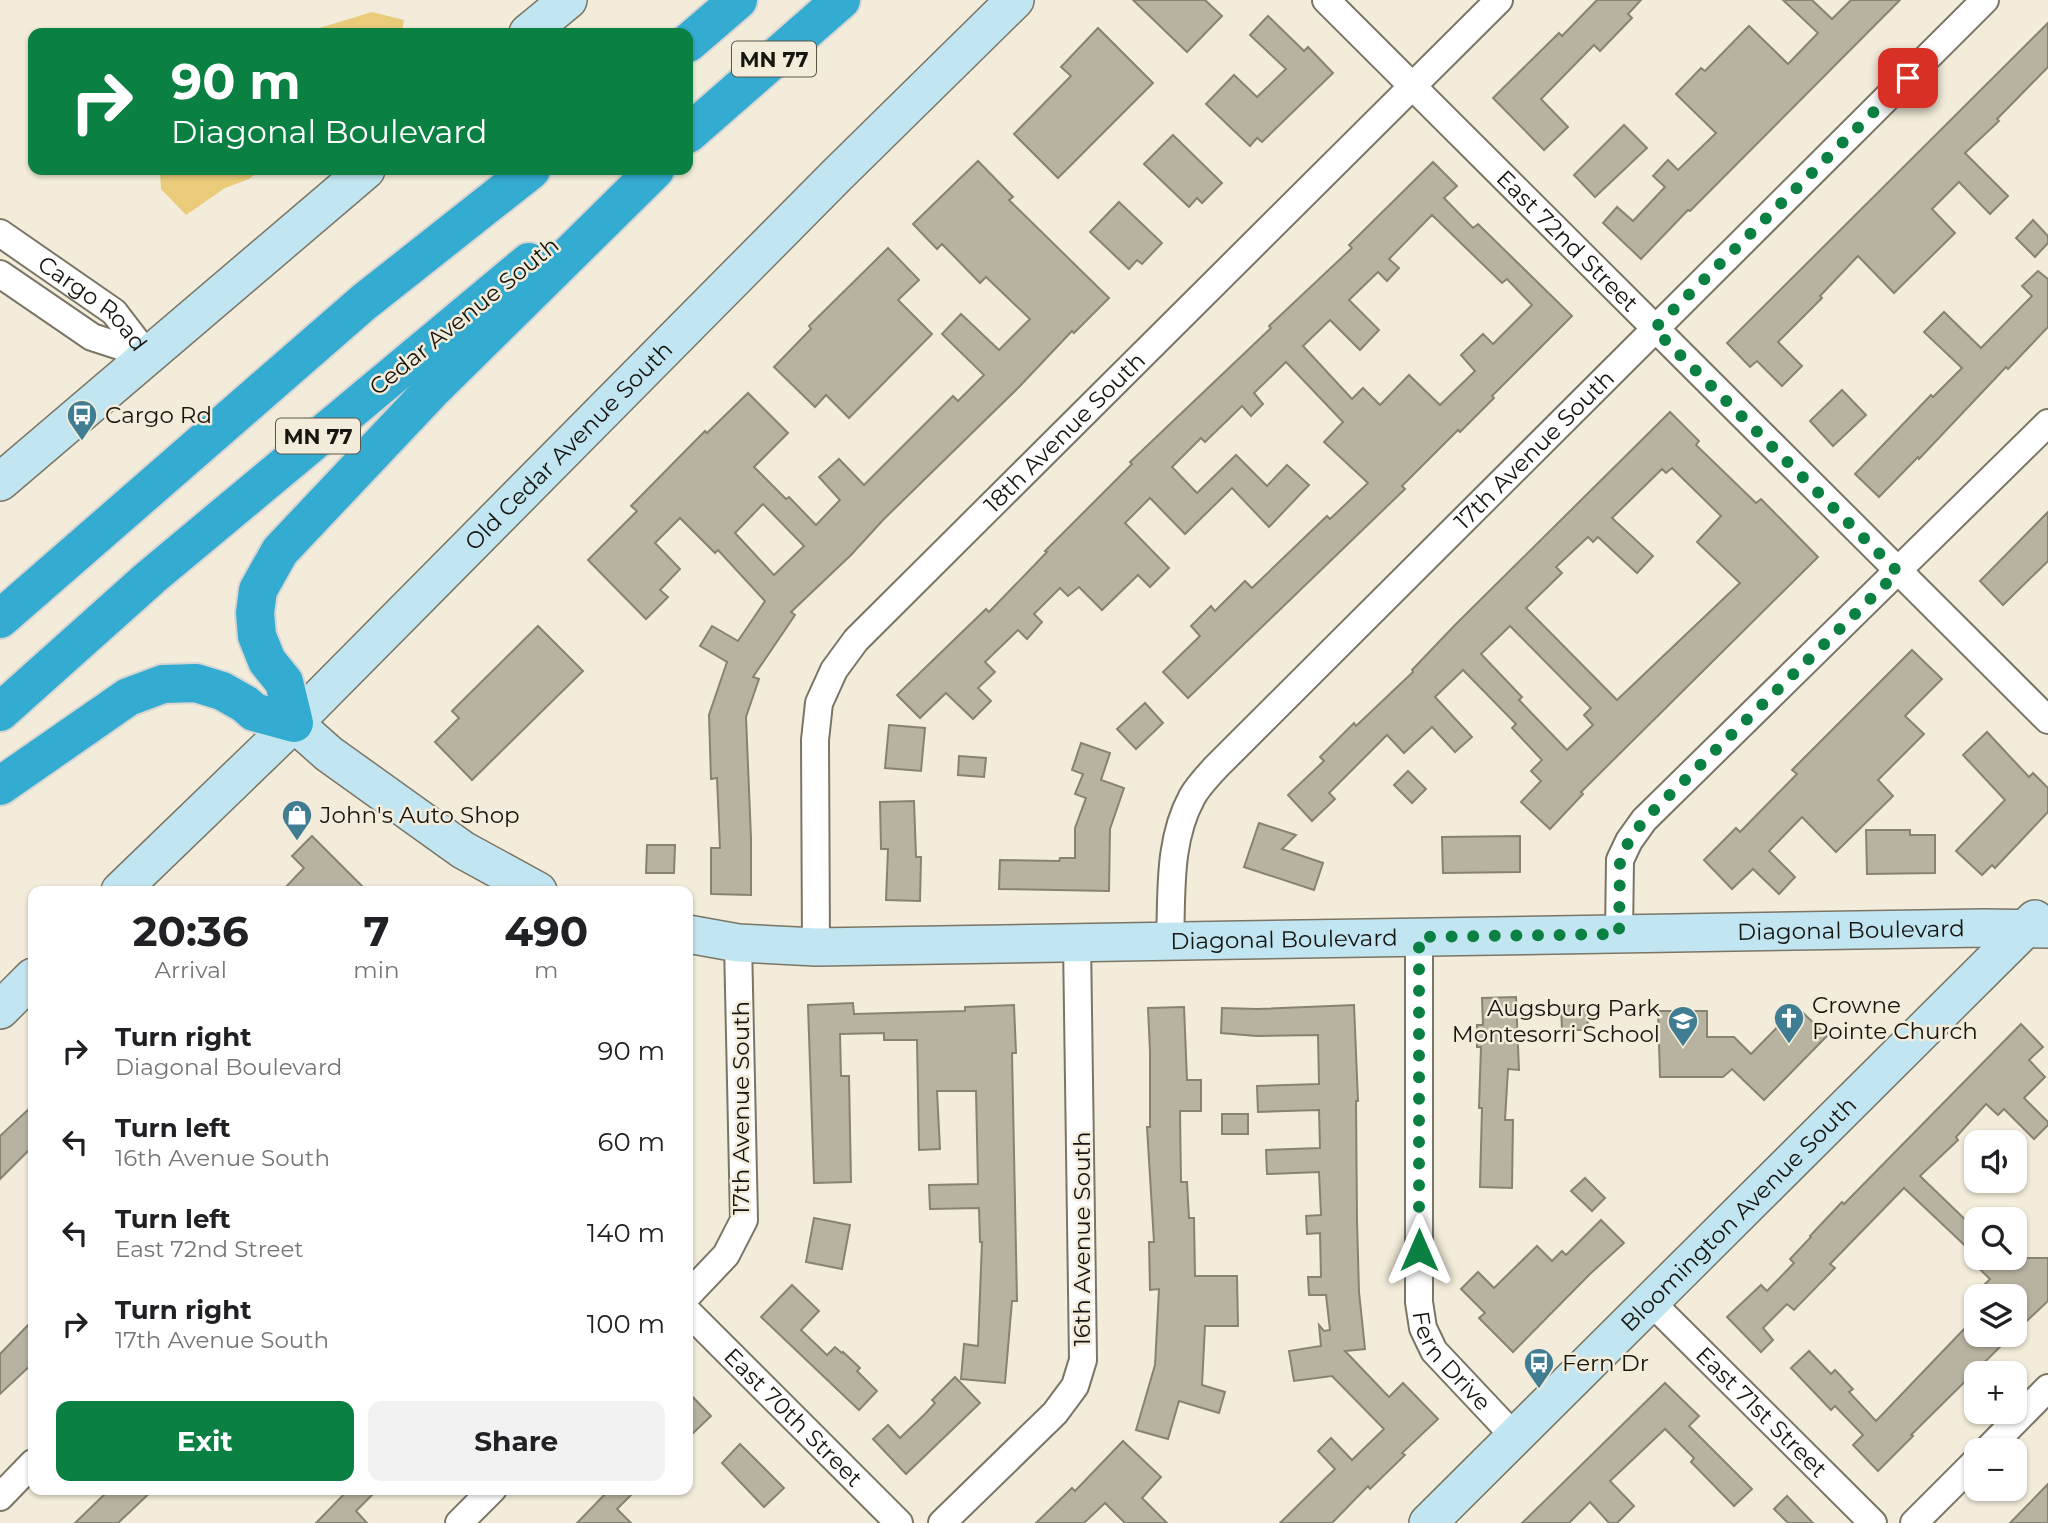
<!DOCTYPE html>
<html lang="en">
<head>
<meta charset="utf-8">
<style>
	:root { --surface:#fff; --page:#f2f2f2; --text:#202124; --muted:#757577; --accent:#0b8043 }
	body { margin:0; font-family:Montserrat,sans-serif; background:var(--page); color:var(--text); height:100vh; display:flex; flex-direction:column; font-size:26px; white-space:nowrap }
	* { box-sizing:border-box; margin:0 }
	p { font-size:23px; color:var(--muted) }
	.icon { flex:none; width:38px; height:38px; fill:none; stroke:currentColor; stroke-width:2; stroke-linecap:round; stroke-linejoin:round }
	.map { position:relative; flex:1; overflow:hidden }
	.sheet { position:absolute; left:28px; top:886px; width:665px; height:609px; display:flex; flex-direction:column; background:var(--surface); border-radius:14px; box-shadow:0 2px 5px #0004 }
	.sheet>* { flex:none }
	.banner { position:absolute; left:28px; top:28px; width:665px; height:147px; border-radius:14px; box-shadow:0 2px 5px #0004; background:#0b8043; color:#fff; overflow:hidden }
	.fabs { position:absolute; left:1964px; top:1130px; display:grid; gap:14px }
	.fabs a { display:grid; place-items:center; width:63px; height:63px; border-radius:14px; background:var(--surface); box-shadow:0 2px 5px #0004; font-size:35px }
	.pin { position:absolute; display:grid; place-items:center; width:60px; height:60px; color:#fff; margin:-30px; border-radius:14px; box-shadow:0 4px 10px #0006 }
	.me { position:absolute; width:77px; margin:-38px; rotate:0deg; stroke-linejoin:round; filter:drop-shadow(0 0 5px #0008) }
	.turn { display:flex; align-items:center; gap:24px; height:147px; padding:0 28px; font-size:32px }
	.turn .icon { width:91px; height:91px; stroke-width:2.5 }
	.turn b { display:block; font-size:49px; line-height:60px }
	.eta { display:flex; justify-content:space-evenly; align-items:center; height:119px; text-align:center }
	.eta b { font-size:42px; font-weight:700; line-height:49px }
	.cta { display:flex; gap:14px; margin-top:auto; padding:14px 28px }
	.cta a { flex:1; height:80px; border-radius:14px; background:var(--accent); color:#fff; font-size:28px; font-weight:700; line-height:80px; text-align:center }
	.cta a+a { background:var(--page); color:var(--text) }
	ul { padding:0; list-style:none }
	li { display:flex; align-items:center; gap:21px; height:91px; padding:0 28px }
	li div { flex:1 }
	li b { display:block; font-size:26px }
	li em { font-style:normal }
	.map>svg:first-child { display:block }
	.water { fill:#e9cb79 }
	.building { fill:#b8b2a0; stroke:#888272; stroke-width:2; fill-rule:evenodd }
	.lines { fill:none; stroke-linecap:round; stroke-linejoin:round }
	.street-casing { stroke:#7b7565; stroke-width:30 }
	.secondary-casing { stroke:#7b7565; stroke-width:40 }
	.highway-casing { stroke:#d5d5d4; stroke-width:42 }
	.street { stroke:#fff; stroke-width:26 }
	.secondary { stroke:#c2e6f1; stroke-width:37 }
	.highway { stroke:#34abd0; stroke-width:38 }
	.route { stroke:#0b8043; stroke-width:12; stroke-dasharray:0 21.6 }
	.labels { text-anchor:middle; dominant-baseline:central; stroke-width:5; stroke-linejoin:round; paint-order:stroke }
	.shield { fill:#f3ecda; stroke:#59564c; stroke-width:2 }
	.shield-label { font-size:21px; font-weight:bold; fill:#17150f }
	.street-label { font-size:23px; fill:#17150f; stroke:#f3ecda }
	.poi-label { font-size:23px; fill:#17150f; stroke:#f3ecda; text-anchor:start }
</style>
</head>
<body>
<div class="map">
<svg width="2048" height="1523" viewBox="0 0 2048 1523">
	<rect width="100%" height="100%" fill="#f3ecda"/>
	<g class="water">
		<path d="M372,12l32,8 -2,13h-99z"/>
		<path d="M160,170h100l-11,9 -24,9 -39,27 -25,-26z"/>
	</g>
	<g class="building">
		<path d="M1133,0h72l17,16 -35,36z"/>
		<path d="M1597,0h44l-13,14 4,4 -32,33 -6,-6 -53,54 27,28 -24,23 -51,-52 66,-65 3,3z"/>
		<path d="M1783,0h29l20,19 19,-19h49l-210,211 -2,-1 -47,49 -38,-36 14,-16 16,14 32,-34 -12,-11 15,-16 10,10 38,-37 -40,-39 25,-26 4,3 44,-45 39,38 30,-31z"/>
		<path d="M1268,16l36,35 4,-4 25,26 -71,69 -5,-4 -7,8 -44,-42 28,-29 23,22 29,-28 -36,-34z"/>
		<path d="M2048,23v44l-51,52 2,2 -34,32 43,43 -18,18 -31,-32 -27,27 23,24 -61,60 -36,-37 -38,40 2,2 -44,44 24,24 -20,20 -25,-25 -7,6 -23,-24z"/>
		<path d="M1098,28l55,55 -95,95 -44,-44 57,-58 -10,-9z"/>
		<path d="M1624,125l23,23 -52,49 -21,-22z"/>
		<path d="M1173,135l49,48 -20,20 -5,-5 -8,9 -45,-43z"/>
		<path d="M978,161l35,36 -4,3 100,98 -35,35 -2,-2 -53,56 -136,133 -32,35 -60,57 4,3 -42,62 6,2 -13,38 5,121v57l-40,-1v-46h9l-3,-70 -6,1 -2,-64 18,-53 -27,-16 12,-20 26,15 27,-40 -47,-51 -3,3 -35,-35 -25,25 25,26 -20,21 8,7 -22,22 -58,-59 49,-49 -6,-5 74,-75 2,2 41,-40 40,40 -34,34 32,32 3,-2 27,28 24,-25 -21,-23 20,-18 25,26 89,-89 5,5 26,-26 -42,-41 19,-20 38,36 31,-31 -44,-42 -6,6 -38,-39 -5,5 -24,-25zM763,504l41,42 -30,29 -39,-42z"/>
		<path d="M1433,162l24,24 -13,12 29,30 5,-4 94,92 -80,80 2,2 -34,34 -2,-2 -56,56 3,3 -217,209 -25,-26 37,-36 -9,-10 20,-20 4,5 30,-30 7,7 75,-72 3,3 38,-36 -44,-41 19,-20 -57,-60 -32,31 9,11 -12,12 -9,-10 -37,36 -4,-4 -29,29 25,26 39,-38 31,31 20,-21 22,20 -40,42 -37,-39 -47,46 -35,-36 -25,25 44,45 -19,19 -12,-12 -36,35 -23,-23 -11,9 -8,-8 -26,26 8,8 -15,17 -9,-9 -33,32 10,10 -17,16 13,13 -18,18 -27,-26 -26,25 -23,-23 89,-86 3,3 58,-60 -2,-1 87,-87 -2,-2 141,-134 -2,-2 83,-78 -3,-3zM1432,215l70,68 5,-4 25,26 -39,39 -10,-10 -22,21 14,16 -35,34 -31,-30 -29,30 -17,-17 -11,11 -49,-53 27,-26 30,30 19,-20 -30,-30 29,-28 9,9 12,-13 -10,-9z"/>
		<path d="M1119,202l43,41 -20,21 -5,-4 -8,9 -39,-37z"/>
		<path d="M2033,220l15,16v7l-13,14 -19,-19z"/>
		<path d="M888,248l31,32 -21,20 34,34 -83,84 -23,-23 -11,12 -41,-40 37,-38 -2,-3z"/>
		<path d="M2038,271l10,8v48l-40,42 -2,-2 -87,92 -1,-2 -39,40 -24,-23 76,-79 2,2 29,-29 -38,-36 20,-20 37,36 51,-52 -10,-10z"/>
		<path d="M1842,390l24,25 -33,31 -23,-25z"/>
		<path d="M1670,412l29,29 -3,4 60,58 5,-4 57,58 -237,235 2,2 -33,35 -29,-27 20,-21 -10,-10 11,-11 -30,-32 4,-4 -53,-54 -28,27 37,40 -17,15 -23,-25 -28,26 -17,-18 -58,58 6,6 -23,22 -24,-26 36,-34 -4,-4 34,-34 2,3 57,-54 -1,-2 44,-46zM1672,468l49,48 -24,26 43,41 -123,117 -91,-92 36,-35 -6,-6 32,-30 5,5 5,-5 39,36 16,-17 -41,-38 50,-49 4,4zM1510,626l81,82 -7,7 9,10 -26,25 -48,-50 3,-3 -41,-43z"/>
		<path d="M2048,512v49l-45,44 -23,-24z"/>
		<path d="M538,626l45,45 -111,109 -37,-38 24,-24 -7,-7z"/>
		<path d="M1912,650l30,29 -37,37 19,18 -46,46 15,16 -57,56 -34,-35 -33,34 26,26 -16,17 -26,-25 -21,20 -28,-29 32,-32 4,4 57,-58 -5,-4z"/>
		<path d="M1145,703l18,20 -27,26 -19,-20z"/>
		<path d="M889,725l36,3 -4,43 -36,-3z"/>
		<path d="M1987,732l42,45 4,-4 15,15v24l-53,56 -3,-3 -10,10 -26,-24 49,-51 -42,-45z"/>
		<path d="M1081,743l29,10 -9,27 23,8 -14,41 -1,62 -110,-2 1,-29 59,1 1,-3h15v-30l11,-30 -11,-4 8,-20 -11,-4z"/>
		<path d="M959,756l27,2 -2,19 -26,-2z"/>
		<path d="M1408,771l18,18 -14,14 -18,-18z"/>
		<path d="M914,801l2,56h5l-1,44 -34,-1 2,-51h-7l-1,-47z"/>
		<path d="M1259,823l37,12 -14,14 41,14 -9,27 -70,-23z"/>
		<path d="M1866,830h44v5h25v38l-68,1z"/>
		<path d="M312,836l55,55h-85l22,-23 -12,-12z"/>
		<path d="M1520,836v36l-77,1 -1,-36z"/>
		<path d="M647,845h28l-1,28h-28z"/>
		<path d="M1516,997l3,73 -11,-1 -3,51h8l-1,68 -32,-1 2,-79h-3l2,-61h-4v-22h6l-1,-27z"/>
		<path d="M853,1003l1,11 111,-3v-4l49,-2 2,48h-4l5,248h-5l-7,82 -44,-4 3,-35 14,2 4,-104h-2l-1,-34 -49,1 -1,-24 49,-1 -2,-93h-39l3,58 -21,1 -2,-110h-33v-7l-44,1 1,42h8l2,106 -37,1 -6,-178z"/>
		<path d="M1354,1005l4,96h-2l1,119 2,72 6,57 -20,2 44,46 14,-14 35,36 -36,34 3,2 -35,34 -2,-3 -36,37h-52l55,-54 -17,-18 13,-13 21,22 32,-31 -52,-53 -38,5 -5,-30 32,-5 -2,-21 5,6 6,-1 -4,-35h-17l-1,-18h13l-1,-44 -13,1 -1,-18 15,-1 -2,-43 -52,2 -1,-24 54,-2 -1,-38 -61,2 -1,-26 62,-2 -1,-49 -61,1 -36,-3 1,-25 35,1z"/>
		<path d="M1587,1005l1,25h-26l-1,-24z"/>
		<path d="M1184,1007l3,73h14v31h-21l1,71h6l2,36h5l1,58h42l1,50h-33l-3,59 23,7 -6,21 -40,-12 -11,38 -32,-9 19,-65 4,-76 -9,1 -1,-48h5l-7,-115h3v-76l-2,-43z"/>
		<path d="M1797,1007l30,29 -63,64 -32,-31 -9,8h-63l-2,-66h49v26h27l17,17z"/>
		<path d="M2021,1024l22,23 -14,13 16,17 -21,21 24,24v3l-14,14 -30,-30 -6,6 -12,-11 -30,33 2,3 -38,36 56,54v26l-72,-68 -74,76 5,4 -41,42 -7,-6 -24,24 10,12 -12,12 -34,-35 34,-32 6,6 27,-28 -4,-4 21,-22 -1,-1 32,-34 2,2z"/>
		<path d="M33,1105v41l-33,33v-43z"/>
		<rect x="1222" y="1114" width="26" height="20"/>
		<path d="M1585,1178l20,20 -13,13 -21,-20z"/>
		<path d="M814,1218l36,7 -8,44 -36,-7z"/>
		<path d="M1601,1220l23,23 -34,31 -77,78 -34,-34 6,-5 -24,-24 17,-17 16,16 43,-42 15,15 10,-10 4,4z"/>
		<path d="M1968,1258h80v43l-34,32v-36h-42l18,-18z"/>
		<path d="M792,1285l27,26 -18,19 26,25 8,-8 7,6 1,-1 17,16 -3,3 20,20 -18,19 -98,-93z"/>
		<path d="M33,1320v43l-33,31v-40z"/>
		<path d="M1967,1326l9,9h36l-101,100 2,1 -35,35 -25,-26 10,-10 -28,-29 -4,4 -40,-42 18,-17 22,23 4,-4 18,19 -4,3 27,29z"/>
		<path d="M955,1377l25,26 -74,71 -33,-35 15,-14 12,13 25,-24 10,-11 -3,-3z"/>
		<path d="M1665,1383l34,33 -10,10 63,63 -18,17 -43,-44 3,-4 -29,-29 -55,52 24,25 -17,17h-8l-19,-21 -21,21h-47z"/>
		<path d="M688,1392l23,24 -23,22z"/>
		<path d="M1123,1441l38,36 -19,21 25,25h-42l-20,-20 -21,20h-48l36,-35 3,3z"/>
		<path d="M740,1444l44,44 -20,19 -42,-44z"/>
		<path d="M2048,1484v39h-38z"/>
		<path d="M110,1489h44l-36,34h-43z"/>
		<path d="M349,1489h29l-22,22 11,12h-51z"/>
		<path d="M610,1489h27l-20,20 14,14h-54z"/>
		<path d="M1787,1496l26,27h-25l-14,-14z"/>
	</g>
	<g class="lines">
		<g class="street-casing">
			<g id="street">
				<path id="s1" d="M1326,0l722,720"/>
				<path id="s2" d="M0,233l114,79 33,43"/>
				<path d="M0,274l92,63 55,18"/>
				<path d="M1619,934l1,-74 9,-19 15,-21 404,-397"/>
				<path id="s3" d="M1419,937v365l4,26 11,23 80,85"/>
				<path id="s4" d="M1170,941c2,-49 -2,-100 22,-144 6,-11 16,-21 24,-30l769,-767"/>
				<path id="s5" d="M816,947l-1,-207 4,-37 15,-33 22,-30 643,-640"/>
				<path d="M688,1295l38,-40 18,-35 -6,-277"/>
				<path id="s6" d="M1651,1302l222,221"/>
				<path id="s7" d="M688,1312l211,211"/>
				<path d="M1986,1451l62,-63"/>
				<path d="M0,1497l33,-34"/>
				<path d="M459,1523l34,-34"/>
				<path d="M942,1523l113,-110 20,-27 8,-26 -6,-419"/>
				<path d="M1914,1523l62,-62"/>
			</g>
		</g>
		<g class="secondary-casing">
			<g id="secondary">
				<path d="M528,33l40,-33"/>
				<path d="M0,482l366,-312"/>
				<path d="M294,723l35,31 134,96 75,41"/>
				<path id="s8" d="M120,891l174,-168 543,-548 178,-175"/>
				<path id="s9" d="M688,934l50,9 78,4 1168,-19 64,1"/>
				<path d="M0,1010l33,-33"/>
				<path id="s10" d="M1428,1523l607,-604"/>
			</g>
		</g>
		<g class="highway-casing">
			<g id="highway">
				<path d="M688,43l50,-43"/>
				<path d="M688,134l153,-134"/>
				<path d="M0,619l364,-317 167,-132"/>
				<path d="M0,712l151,-135 378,-315"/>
				<path d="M0,786l128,-89 35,-13 33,-1 26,8 23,13 9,8 40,11 -10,-41 -17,-21 -10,-25 -2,-23 3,-23 22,-39 153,-162 222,-219"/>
			</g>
		</g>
		<use href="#street" class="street"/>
		<use href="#secondary" class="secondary"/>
		<use href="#highway" class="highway"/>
	</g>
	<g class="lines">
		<path class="route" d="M1419,1250v-313l200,-3 1,-74 9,-19 15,-21 254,-248 -244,-243 254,-251"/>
	</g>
	<defs>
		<g id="bus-pin" transform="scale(1.575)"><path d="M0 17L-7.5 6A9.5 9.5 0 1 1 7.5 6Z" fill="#407d93" stroke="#f3ecda"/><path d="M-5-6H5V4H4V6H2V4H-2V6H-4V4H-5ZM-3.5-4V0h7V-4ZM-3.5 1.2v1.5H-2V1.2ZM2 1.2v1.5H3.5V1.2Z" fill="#fff"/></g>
		<g id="shop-pin" transform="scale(1.575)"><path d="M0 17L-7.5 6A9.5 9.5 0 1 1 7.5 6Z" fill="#407d93" stroke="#f3ecda"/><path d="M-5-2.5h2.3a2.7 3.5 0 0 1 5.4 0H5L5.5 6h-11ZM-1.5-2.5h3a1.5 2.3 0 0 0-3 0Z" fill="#fff"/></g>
		<g id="church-pin" transform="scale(1.575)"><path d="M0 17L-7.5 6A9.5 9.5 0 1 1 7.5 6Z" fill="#407d93" stroke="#f3ecda"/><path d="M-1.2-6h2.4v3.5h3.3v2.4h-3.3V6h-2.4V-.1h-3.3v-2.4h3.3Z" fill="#fff"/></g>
		<g id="school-pin" transform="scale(1.575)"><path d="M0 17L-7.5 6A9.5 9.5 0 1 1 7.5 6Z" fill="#407d93" stroke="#f3ecda"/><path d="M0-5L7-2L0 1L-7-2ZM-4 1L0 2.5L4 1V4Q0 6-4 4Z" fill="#fff"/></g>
	</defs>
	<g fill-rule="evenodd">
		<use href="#bus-pin" x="82" y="415"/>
		<use href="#shop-pin" x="297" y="815"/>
		<use href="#church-pin" x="1789" y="1018"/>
		<use href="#school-pin" x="1683" y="1021"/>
		<use href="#bus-pin" x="1539" y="1363"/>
	</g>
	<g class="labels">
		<g class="shield">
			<rect x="732" y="41.5" width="84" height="35" rx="5"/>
			<rect x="276" y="418.5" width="84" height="35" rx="5"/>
		</g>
		<g class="shield-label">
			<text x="774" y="59">MN 77</text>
			<text x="318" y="436">MN 77</text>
		</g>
		<g class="street-label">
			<text stroke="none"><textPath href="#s1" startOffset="341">East 72nd Street</textPath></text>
			<text stroke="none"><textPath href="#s2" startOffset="117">Cargo Road</textPath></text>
			<text transform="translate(464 316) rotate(-39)">Cedar Avenue South</text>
			<text stroke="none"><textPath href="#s5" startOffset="612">18th Avenue South</textPath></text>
			<text stroke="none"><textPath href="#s8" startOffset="632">Old Cedar Avenue South</textPath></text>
			<text stroke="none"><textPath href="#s4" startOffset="635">17th Avenue South</textPath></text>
			<text stroke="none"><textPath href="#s9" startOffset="1164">Diagonal Boulevard</textPath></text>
			<text stroke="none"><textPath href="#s9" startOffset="597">Diagonal Boulevard</textPath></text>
			<text transform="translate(741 1108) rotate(-90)">17th Avenue South</text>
			<text stroke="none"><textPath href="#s10" startOffset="438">Bloomington Avenue South</textPath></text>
			<text transform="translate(1082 1239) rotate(-90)">16th Avenue South</text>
			<text stroke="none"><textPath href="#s3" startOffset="434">Fern Drive</textPath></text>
			<text stroke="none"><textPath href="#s6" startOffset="156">East 71st Street</textPath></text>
			<text stroke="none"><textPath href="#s7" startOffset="149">East 70th Street</textPath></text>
		</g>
		<g class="poi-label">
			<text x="105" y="415">Cargo Rd</text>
			<text x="320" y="815">John's Auto Shop</text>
			<text x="1812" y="1005">Crowne<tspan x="1812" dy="26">Pointe Church</tspan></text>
			<text x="1660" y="1008" text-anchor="end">Augsburg Park<tspan x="1660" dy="26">Montesorri School</tspan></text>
			<text x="1562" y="1363">Fern Dr</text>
		</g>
	</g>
</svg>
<div class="fabs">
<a><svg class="icon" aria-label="sound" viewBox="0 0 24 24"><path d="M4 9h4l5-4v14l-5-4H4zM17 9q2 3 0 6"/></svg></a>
<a><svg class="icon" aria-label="search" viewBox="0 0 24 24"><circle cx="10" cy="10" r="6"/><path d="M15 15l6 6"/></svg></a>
<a><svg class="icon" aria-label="layers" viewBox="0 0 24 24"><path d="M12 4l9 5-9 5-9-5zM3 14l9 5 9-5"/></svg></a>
<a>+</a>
<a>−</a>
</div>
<div class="pin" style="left:1908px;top:78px;background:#d93025"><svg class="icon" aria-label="arrive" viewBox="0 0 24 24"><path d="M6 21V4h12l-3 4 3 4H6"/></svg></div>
<svg class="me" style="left:1419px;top:1250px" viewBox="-20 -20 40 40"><path d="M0-17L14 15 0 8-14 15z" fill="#0b8043" stroke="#fff" stroke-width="4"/></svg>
<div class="banner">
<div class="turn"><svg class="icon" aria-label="right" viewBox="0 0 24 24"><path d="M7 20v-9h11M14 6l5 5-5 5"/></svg><div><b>90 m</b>Diagonal Boulevard</div></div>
</div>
<section class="sheet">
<div class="eta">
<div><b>20:36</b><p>Arrival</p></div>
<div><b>7</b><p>min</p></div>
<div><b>490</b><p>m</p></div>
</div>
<ul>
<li><svg class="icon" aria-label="right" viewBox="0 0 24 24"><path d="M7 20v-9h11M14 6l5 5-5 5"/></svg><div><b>Turn right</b><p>Diagonal Boulevard</p></div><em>90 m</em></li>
<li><svg class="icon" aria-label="left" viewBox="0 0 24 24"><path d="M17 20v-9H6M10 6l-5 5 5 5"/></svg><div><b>Turn left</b><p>16th Avenue South</p></div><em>60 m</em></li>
<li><svg class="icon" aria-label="left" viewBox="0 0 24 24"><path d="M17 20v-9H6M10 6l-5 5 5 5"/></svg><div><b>Turn left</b><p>East 72nd Street</p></div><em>140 m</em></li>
<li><svg class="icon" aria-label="right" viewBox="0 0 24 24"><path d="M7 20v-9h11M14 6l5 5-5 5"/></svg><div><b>Turn right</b><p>17th Avenue South</p></div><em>100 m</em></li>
</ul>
<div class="cta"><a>Exit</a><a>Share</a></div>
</section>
</div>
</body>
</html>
